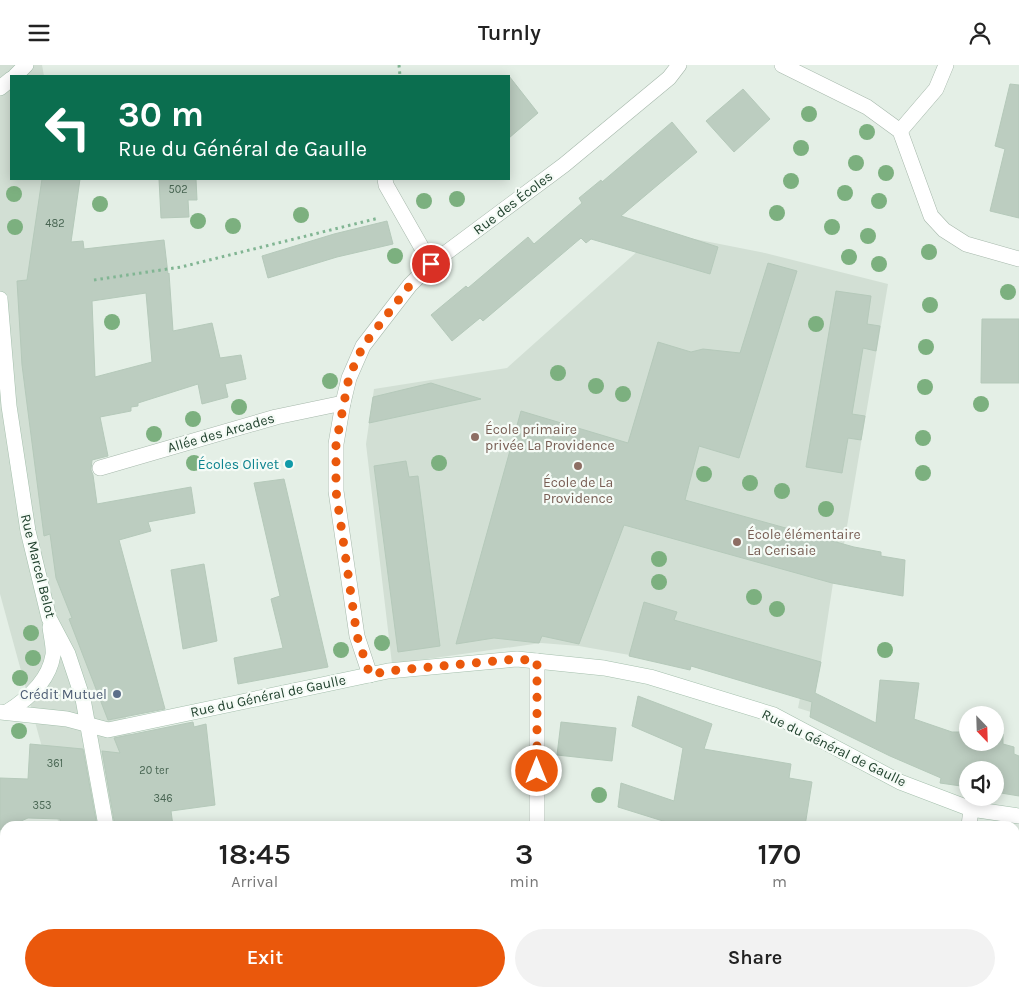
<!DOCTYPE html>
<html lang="en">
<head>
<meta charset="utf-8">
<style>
	:root { --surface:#fff; --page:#f2f2f2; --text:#222; --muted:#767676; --accent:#ea580c }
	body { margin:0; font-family:Karla,sans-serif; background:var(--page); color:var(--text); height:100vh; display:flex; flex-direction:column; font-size:19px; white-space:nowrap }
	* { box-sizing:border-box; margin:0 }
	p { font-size:16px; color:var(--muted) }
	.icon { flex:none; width:28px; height:28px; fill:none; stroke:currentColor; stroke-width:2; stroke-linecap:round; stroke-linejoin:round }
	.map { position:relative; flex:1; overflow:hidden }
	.side { position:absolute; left:0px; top:756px; width:1020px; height:176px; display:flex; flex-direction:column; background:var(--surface); border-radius:15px 15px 0 0; box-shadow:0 2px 12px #0003 }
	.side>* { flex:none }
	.guide { position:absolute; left:10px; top:10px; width:500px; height:105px; border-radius:0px; box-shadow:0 2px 12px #0003; background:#0b6e4f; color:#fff; overflow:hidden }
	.needle { width:32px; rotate:157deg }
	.controls { position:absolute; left:959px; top:641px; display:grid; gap:10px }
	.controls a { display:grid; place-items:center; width:45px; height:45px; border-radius:50%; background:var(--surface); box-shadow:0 2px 12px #0003; font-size:25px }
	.pin { position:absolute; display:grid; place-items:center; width:42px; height:42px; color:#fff; margin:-21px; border:2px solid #fff; border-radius:50%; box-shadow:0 1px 5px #0007 }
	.me { position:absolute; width:55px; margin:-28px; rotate:0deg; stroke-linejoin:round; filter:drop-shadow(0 0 4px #0008) }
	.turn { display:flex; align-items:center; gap:18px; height:105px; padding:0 25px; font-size:22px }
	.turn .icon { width:65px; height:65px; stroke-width:2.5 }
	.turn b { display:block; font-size:35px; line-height:42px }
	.eta { display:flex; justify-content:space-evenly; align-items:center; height:85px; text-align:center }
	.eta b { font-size:30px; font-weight:600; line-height:35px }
	.action { display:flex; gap:10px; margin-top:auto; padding:10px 25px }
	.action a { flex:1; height:58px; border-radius:30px; background:var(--accent); color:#fff; font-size:20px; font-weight:600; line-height:58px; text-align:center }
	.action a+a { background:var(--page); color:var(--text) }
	header { display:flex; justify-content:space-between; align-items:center; height:65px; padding:0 25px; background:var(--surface); font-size:22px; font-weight:600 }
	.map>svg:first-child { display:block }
	.built { fill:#d2dfd4 }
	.building { fill:#bccdc0; stroke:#b5c9ba; fill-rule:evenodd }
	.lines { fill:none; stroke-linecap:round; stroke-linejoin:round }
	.lane-casing { stroke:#a6b8ab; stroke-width:16 }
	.street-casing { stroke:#a6b8ab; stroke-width:16 }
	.secondary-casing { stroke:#a4bfac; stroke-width:16 }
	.path { stroke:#81b593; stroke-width:3; stroke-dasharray:2.5 4; stroke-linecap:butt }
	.lane { stroke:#fff; stroke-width:15 }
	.street { stroke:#fff; stroke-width:15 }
	.secondary { stroke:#fff; stroke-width:15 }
	.tree { fill:#7cb07f }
	.route { stroke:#ea580c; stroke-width:9; stroke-dasharray:0 16.2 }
	.education-dot { fill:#8d6e63; stroke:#f5fbf6; stroke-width:2 }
	.culture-dot { fill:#0f9aa8; stroke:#f5fbf6; stroke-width:2 }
	.service-dot { fill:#5c6f8a; stroke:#f5fbf6; stroke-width:2 }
	.labels { text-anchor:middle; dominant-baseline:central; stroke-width:4.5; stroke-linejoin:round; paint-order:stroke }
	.number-label { font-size:11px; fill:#486552 }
	.street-label { font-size:14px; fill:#21422e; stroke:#f5fbf6 }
	.education-label { font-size:14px; fill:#785e54; stroke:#f5fbf6; text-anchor:start }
	.culture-label { font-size:14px; fill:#0d838f; stroke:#f5fbf6; text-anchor:end }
	.service-label { font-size:14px; fill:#4e5e75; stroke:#f5fbf6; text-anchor:end }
</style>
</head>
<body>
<header><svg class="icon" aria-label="menu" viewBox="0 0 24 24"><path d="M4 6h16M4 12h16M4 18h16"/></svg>Turnly<svg class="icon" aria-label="person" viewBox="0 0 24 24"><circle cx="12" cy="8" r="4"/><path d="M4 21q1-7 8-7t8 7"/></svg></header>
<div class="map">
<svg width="1019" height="932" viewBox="0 0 1019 932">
	<rect width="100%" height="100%" fill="#e4efe6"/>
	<g class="built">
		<path d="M0,0h42l2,11h-33v103h55l-18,118 64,355 37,174h-90l-16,-75 -43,-157z"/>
		<path d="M659,167l106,21 123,31 -44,260 -11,39 -12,79 -10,50 -13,-4 2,-10 -109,-32 -112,-20 -38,-3 -149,21 -26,-220 8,-55 133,-21z"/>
		<path d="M5,927l179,1 1,4h-185v-4z"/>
	</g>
	<g class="building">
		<path d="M509,11l29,37 -29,25z"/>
		<path d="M1010,19l9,1v133l-29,-7 15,-62 -10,-3z"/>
		<path d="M743,24l27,30 -36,33 -28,-31z"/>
		<path d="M672,57l25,30 -76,64 97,31 -8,27 -119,-35 -5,4 -5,-5 -98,83 -3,-3 -28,23 -21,-26 35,-29 2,2 60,-51 6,7 48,-41 -3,-5 22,-18 1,2z"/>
		<path d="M42,114h38l-9,63 12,-1 1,8 80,-9 4,34 1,-1 4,58 39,-8 8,35 21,-3 5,24 -21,5 3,13 -26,7 -4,-20 -60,19v3l-7,1v4l-31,6 8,39 -16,4 -1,10 2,5 4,29 94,-17 4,26 -47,9 3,9 -32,9 46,169 -57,11 -39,-101 3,-1 -16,-40 -6,-44 -6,2 -22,-171 -5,-84 10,-1zM146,228l6,69 -57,15 -3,-76z"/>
		<path d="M159,114h37l1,21h-9l1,17 -28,1z"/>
		<path d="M387,156l6,23 -56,13 -69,21 -6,-22 72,-22z"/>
		<path d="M768,198l29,8 -58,187 -40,-12 -14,54 169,47 27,5v4l24,4 -2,36 -71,-13 -208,-58 -45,119 -37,-8 -3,7 -45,-5 -38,6 65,-233 107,32 30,-101 33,10 12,-3 37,4z"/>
		<path d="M836,226l35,5 -4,28 13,2 -4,25 -13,-3 -11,66 13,2 -4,24 -13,-2 -6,35 -36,-6z"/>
		<path d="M982,254h37v64h-38z"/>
		<path d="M431,318l50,16 -112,24 4,-26z"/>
		<path d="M406,396l3,16 9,-1 22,170 -42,6 -24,-186z"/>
		<path d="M284,414l44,188 -90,17 -4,-26 49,-10 -12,-49 9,-3 -26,-113z"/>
		<path d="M204,499l13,77 -34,8 -12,-79z"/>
		<path d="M644,537l33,10 -3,8 147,42 -6,31 61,30 4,-43 39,3 -5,36 38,13h16v11h27v-9h8v10l11,3v7l5,2v40l-24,-4v-22h-27v17l-28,-4 1,-5 -51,-22 -80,-39 2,-15 -121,-36 -1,4 -61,-14z"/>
		<path d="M638,631l74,28 -8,25 87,15 -2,14 23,4 -7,44h-126l-61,-19 3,-24 53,18 9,-53 -51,-22z"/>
		<path d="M193,657l1,5 12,-3 9,81 -44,6 2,15h-58l-13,-75 18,2 -6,-15z"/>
		<path d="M561,657l55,6 -4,33 -55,-6z"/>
		<path d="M30,679l53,5 14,77h-36l-1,-7 -32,-1 -28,12v-52l28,1z"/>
	</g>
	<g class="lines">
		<g class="lane-casing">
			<g id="lane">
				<path d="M385,114l1,6 45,79"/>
				<path d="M100,403l176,-51 67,-14"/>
			</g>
		</g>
		<g class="street-casing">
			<g id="street">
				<path d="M782,0l85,42 33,24 31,85 13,14 22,14 53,15"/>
				<path d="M900,66l36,-42 10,-24"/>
				<path d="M370,610l-13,-39 -21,-145v-47l7,-41 6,-25 14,-32 47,-61 21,-21 133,-99 105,-87 10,-13"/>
				<path d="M537,761v-165"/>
				<path d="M969,761l2,-17"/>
				<path d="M819,928l59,4"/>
				<path d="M897,932l1,-4"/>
				<path d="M947,932l1,-4"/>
			</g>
		</g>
		<g class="secondary-casing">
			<g id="secondary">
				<path d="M15,11l11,-11"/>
				<path d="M0,23l11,-9"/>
				<path d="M0,234l9,107 19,125 21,87 19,36 15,45 23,127"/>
				<path d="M0,647l67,7 41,11 280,-59 129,-12 87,9 46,9 124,38 126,67 71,27 48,7"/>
				<path d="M7,647c21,-13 42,-31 46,-57 1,-8 -2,-19 -3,-28"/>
				<path d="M139,928l1,4"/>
			</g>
		</g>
		<g class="path">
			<path d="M399,0l1,11"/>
			<path d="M94,215l87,-13 198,-49"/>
		</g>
		<use href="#lane" class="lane"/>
		<use href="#street" class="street"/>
		<use href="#secondary" class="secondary"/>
	</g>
	<g class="tree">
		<circle cx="809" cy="49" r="8"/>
		<circle cx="867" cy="67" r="8"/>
		<circle cx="801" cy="83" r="8"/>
		<circle cx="856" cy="98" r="8"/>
		<circle cx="886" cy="108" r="8"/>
		<circle cx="791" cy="116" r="8"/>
		<circle cx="845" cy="128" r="8"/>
		<circle cx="14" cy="129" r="8"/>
		<circle cx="457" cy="134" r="8"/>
		<circle cx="424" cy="136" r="8"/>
		<circle cx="879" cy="136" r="8"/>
		<circle cx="100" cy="139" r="8"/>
		<circle cx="777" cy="148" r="8"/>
		<circle cx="301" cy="150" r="8"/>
		<circle cx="198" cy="156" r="8"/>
		<circle cx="233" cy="161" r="8"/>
		<circle cx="15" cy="162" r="8"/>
		<circle cx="832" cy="162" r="8"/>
		<circle cx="868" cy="171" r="8"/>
		<circle cx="929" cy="187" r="8"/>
		<circle cx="395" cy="191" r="8"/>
		<circle cx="849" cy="192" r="8"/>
		<circle cx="879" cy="199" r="8"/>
		<circle cx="1008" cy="227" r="8"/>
		<circle cx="930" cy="240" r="8"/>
		<circle cx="112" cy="257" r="8"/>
		<circle cx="816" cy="259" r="8"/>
		<circle cx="926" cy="282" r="8"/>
		<circle cx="558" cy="308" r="8"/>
		<circle cx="330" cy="316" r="8"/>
		<circle cx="596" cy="321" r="8"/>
		<circle cx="925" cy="322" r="8"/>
		<circle cx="623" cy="329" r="8"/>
		<circle cx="981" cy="339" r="8"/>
		<circle cx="239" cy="342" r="8"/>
		<circle cx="193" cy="354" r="8"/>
		<circle cx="154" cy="369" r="8"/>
		<circle cx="923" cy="373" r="8"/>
		<circle cx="194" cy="398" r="8"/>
		<circle cx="439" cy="398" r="8"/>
		<circle cx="923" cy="408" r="8"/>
		<circle cx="704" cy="409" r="8"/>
		<circle cx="750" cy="418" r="8"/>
		<circle cx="782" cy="426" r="8"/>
		<circle cx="826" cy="444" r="8"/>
		<circle cx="659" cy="494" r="8"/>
		<circle cx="659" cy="517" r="8"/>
		<circle cx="754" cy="532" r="8"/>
		<circle cx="777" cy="544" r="8"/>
		<circle cx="31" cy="568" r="8"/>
		<circle cx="382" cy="578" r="8"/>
		<circle cx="341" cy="585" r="8"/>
		<circle cx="885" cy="585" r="8"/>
		<circle cx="33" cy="593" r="8"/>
		<circle cx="20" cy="613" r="8"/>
		<circle cx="19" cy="666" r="8"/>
		<circle cx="599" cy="730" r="8"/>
	</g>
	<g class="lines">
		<path class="route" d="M431,199l-21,21 -47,61 -14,31 -13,67v47l21,145 13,39 18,-4 129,-12 20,2v110"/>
	</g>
	<g class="education-dot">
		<circle cx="475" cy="372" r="5"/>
		<circle cx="578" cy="401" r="5"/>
		<circle cx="737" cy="477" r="5"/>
	</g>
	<circle class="culture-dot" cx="289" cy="399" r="5"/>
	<circle class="service-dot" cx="117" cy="629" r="5"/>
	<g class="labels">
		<g class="number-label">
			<text x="178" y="124">502</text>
			<text x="55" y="158">482</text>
			<text x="55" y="698">361</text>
			<text x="154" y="705">20 ter</text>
			<text x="163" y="733">346</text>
			<text x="42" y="740">353</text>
		</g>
		<g class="street-label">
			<text transform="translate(513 138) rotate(-37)">Rue des Écoles</text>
			<text transform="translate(221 368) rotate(-16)">Allée des Arcades</text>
			<text transform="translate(38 501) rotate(76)">Rue Marcel Belot</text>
			<text transform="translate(268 631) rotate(-12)">Rue du Général de Gaulle</text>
			<text transform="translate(834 683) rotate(26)">Rue du Général de Gaulle</text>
		</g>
		<g class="education-label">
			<text x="485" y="364">École primaire<tspan x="485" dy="16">privée La Providence</tspan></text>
			<text x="578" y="417" text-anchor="middle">École de La<tspan x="578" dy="16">Providence</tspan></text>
			<text x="747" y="469">École élémentaire<tspan x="747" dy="16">La Cerisaie</tspan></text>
		</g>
		<g class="culture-label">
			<text x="279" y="399">Écoles Olivet</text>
		</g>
		<g class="service-label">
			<text x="107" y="629">Crédit Mutuel</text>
		</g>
	</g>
</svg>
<div class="controls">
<a><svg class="needle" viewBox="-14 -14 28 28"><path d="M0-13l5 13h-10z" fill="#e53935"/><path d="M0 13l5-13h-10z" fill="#767676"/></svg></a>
<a><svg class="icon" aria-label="sound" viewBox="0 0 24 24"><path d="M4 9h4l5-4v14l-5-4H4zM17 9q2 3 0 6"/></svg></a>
</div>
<div class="pin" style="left:431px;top:199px;background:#d93025"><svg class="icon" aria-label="arrive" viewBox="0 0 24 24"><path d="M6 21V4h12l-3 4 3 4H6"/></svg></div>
<svg class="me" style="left:537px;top:706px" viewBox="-20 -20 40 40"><circle r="17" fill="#ea580c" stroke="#fff" stroke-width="3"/><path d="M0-11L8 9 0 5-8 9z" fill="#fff"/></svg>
<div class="guide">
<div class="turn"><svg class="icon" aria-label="left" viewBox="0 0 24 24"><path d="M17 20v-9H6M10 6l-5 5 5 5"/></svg><div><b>30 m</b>Rue du Général de Gaulle</div></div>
</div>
<section class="side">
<div class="eta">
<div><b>18:45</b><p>Arrival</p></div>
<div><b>3</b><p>min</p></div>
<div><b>170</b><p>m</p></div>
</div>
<div class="action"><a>Exit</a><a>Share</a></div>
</section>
</div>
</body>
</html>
